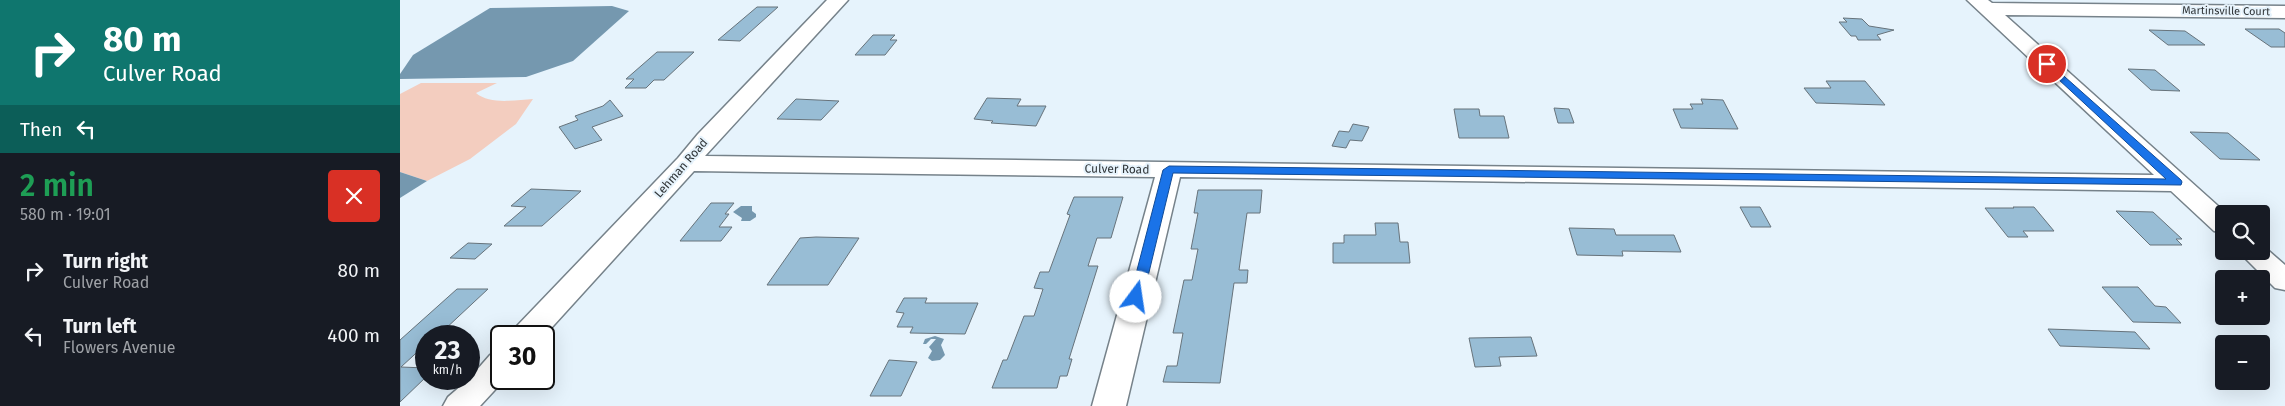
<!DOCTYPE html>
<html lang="en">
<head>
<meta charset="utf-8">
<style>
	:root { --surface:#171b24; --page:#20242c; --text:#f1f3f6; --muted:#9ea1a6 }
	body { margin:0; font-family:"Fira Sans",sans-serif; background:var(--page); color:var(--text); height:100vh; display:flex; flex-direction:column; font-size:19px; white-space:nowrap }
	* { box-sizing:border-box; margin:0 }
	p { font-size:16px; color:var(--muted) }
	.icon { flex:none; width:28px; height:28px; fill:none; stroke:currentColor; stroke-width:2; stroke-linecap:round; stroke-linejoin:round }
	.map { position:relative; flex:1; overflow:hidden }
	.side { display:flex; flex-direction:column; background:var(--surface); width:400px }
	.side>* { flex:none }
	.banner { background:#0f766e; color:#fff; overflow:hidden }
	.controls { position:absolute; left:1815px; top:205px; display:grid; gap:10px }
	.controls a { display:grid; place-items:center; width:55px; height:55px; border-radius:5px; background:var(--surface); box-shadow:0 5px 20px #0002; font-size:25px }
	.speed { position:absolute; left:15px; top:325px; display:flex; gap:10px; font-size:25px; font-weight:700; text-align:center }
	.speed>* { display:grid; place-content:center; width:65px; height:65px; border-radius:50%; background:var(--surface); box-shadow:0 5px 20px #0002; line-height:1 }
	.speed small { font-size:12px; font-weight:400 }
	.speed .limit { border:2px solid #111; border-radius:8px; background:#fff; color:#111 }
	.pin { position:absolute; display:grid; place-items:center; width:42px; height:42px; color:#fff; margin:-21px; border:2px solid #fff; border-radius:50%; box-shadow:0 1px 5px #0007 }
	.me { position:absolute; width:55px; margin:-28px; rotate:14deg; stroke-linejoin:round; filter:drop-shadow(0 0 4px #0008) }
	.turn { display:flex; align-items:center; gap:18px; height:105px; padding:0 20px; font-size:22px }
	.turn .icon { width:65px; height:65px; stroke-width:2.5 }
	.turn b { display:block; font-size:35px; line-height:42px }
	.then { display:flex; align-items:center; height:48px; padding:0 20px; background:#0003; gap:10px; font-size:19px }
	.round { display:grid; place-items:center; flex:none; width:52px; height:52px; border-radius:5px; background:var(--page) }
	.overview { display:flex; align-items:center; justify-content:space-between; height:85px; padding:0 20px }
	h1 { font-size:30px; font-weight:600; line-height:38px; color:#1e9e55 }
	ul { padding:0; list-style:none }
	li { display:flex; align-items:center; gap:15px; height:65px; padding:0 20px }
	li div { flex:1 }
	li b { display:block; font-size:19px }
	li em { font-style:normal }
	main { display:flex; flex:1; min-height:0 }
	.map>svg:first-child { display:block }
	.green { fill:#f3cdbf }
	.water { fill:#7598af }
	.building { fill:#98bdd5; stroke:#67737b }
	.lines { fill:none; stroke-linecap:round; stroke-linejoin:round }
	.minor-casing { stroke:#76828a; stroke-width:3 }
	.minor { fill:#fff; fill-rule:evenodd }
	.route { fill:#1a73e8; stroke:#114b97 }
	.labels { text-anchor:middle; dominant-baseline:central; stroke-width:4; stroke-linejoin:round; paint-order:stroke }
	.far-street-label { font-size:11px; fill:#303538; stroke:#e6f3fc }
	.street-label { font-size:12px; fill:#303538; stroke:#e6f3fc }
</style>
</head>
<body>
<main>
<section class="side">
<div class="banner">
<div class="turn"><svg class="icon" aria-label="right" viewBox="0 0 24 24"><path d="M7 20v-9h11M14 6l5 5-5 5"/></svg><div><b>80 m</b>Culver Road</div></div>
<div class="then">Then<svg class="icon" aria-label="left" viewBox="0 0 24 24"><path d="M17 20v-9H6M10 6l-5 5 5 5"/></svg></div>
</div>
<div class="overview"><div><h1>2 min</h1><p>580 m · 19:01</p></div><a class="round" style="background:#d93025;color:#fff"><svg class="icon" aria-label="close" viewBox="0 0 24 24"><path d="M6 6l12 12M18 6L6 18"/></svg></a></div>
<ul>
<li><svg class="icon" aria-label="right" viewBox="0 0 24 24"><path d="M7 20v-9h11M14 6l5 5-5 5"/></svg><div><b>Turn right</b><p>Culver Road</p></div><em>80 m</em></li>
<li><svg class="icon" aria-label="left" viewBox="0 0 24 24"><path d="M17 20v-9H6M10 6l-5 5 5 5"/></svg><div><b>Turn left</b><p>Flowers Avenue</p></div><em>400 m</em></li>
</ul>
</section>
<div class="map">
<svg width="1885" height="406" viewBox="0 0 1885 406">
	<rect width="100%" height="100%" fill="#e6f3fc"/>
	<path class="green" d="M21,83h76l-21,10c14,12 39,7 57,6l-17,25 -46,35 -43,22 -27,-9v-78z"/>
	<g class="water">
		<path d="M212,6l17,5 -56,50 -47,16 -126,2v-5l13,-19 77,-47z"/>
		<path d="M0,172l27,9 -27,17z"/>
		<path d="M341,206h11v5l4,3v3l-6,4h-9l1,-3 -9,-6z"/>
		<path d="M535,336l9,3 -3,6 4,10 -5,5 -8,1 -4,-3 4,-7 -3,-4 7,-8h-5l-5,5h-3l2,-5z"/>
	</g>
	<g class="building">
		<path d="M357,7h21l-38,34 -22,-1z"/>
		<path d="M1443,18l19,1 7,7 25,4 -17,5 4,5h-23l-2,-4h-5l-12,-14h8z"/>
		<path d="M1845,29h34l6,4v14h-14z"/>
		<path d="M1749,30l36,1 20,14h-37z"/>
		<path d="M473,35h22l-5,5h7l-12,15h-30z"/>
		<path d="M257,52h37l-30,28h-10l-8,8h-21l9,-9h-8z"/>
		<path d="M1728,69l27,1 25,21 -29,-1z"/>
		<path d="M1426,81h39l20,24 -69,-2 -12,-15h27z"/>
		<path d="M587,98l34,1 -4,7h29l-10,20 -45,-3 2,-2 -19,-2z"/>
		<path d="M396,99l43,2 -18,19 -44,-1z"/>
		<path d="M1301,99l22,1 15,29 -57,-1 -8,-19h20l-3,-5h13z"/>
		<path d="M210,100l13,16 -31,11 10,13 -27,9 -16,-22 19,-7 -3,-4 28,-10z"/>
		<path d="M1154,108l15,1 5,14h-16z"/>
		<path d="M1054,109h25l1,7h24l5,22h-50z"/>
		<path d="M953,124l16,3 -7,14 -12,-1 -4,8 -14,-2 7,-15 10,1z"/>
		<path d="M1790,132l38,1 32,27 -40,-1z"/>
		<path d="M131,189l50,2 -39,35h-38l22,-19 -15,-1z"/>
		<path d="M798,190h64l-2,23h-13l-8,57h9l-1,13h-13l-14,100 -57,-1 4,-16h10l6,-33h-10l11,-53h8l6,-31h-7l7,-36h-4z"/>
		<path d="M674,197h49l-12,41h-14l-9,28h10l-29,93h3l-5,17h-7l-3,12h-65l11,-28h4l17,-44h10l9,-27 -9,-1 6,-16h9l21,-57 -3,-1z"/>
		<path d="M311,203h23l-9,11h4l-10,13h13l-11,14h-41z"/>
		<path d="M1340,207h20l11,20h-20z"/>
		<path d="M1613,207h21l20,24h-31l5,6h-20l-23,-29h29z"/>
		<path d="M1716,211l37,1 29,27h-6l6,6h-32z"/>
		<path d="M975,223h23l2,19h8l2,21h-77v-20h11v-8h32z"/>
		<path d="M1169,228l45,1 2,6h58l7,17 -59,-1 1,5 -46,-1z"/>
		<path d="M416,237l43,1 -31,47h-61l33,-47z"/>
		<path d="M68,243l24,1 -17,15 -25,-1z"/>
		<path d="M1702,287h36l17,19 11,1 15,16 -48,-1z"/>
		<path d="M57,289h31l-45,42 -8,5h-9v8l-25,23 25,1v9l-26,25v-62z"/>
		<path d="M504,298h23l-2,5h53l-13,31 -55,-1 3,-6h-16l7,-14 -8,-1z"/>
		<path d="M1648,329l87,3 15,17 -90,-3z"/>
		<path d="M1131,337l6,19 -38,1 2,9 -26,1 -6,-29z"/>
		<path d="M489,360l28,2 -16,34h-31z"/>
	</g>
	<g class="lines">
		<g class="minor-casing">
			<g id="minor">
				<path d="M427,0h21l-143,156 1449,19 -187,-175h21l4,3 293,3v12l-280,-3 222,199h-3v19l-10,-2 -43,-40 -991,-14 -54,229h-34l63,-229 -461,-6 -150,165h-33l4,-8 163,-170 20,-24z"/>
				<path d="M1862,245l23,20v25l-10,-2 -37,-37h23z"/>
				<path d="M101,352v27h4l-25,27h-37l5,-9 21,-18 21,-24z"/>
			</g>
		</g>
		<use href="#minor" class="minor"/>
	</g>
	<path class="route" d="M1647,61l134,119 1,2 -1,3 -1008,-12 -30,124 -7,4 -6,-4 33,-127 6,-4 997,13 -122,-113 -1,-2z"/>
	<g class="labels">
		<g class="far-street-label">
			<text transform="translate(1826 11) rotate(1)">Martinsville Court</text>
		</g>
		<g class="street-label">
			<text transform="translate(281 168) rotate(-49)">Lehman Road</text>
			<text transform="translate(717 169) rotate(1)">Culver Road</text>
		</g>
	</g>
</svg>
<div class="controls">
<a><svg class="icon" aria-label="search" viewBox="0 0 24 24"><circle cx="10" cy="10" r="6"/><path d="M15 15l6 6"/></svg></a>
<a>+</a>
<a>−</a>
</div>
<div class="speed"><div>23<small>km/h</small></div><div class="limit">30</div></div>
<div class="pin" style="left:1647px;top:64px;background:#d93025"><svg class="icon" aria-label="arrive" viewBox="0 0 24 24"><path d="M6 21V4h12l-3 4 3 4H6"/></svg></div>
<svg class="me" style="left:736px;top:297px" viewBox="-20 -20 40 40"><circle r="19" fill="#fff"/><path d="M0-13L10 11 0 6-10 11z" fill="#1a73e8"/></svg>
</div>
</main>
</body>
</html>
